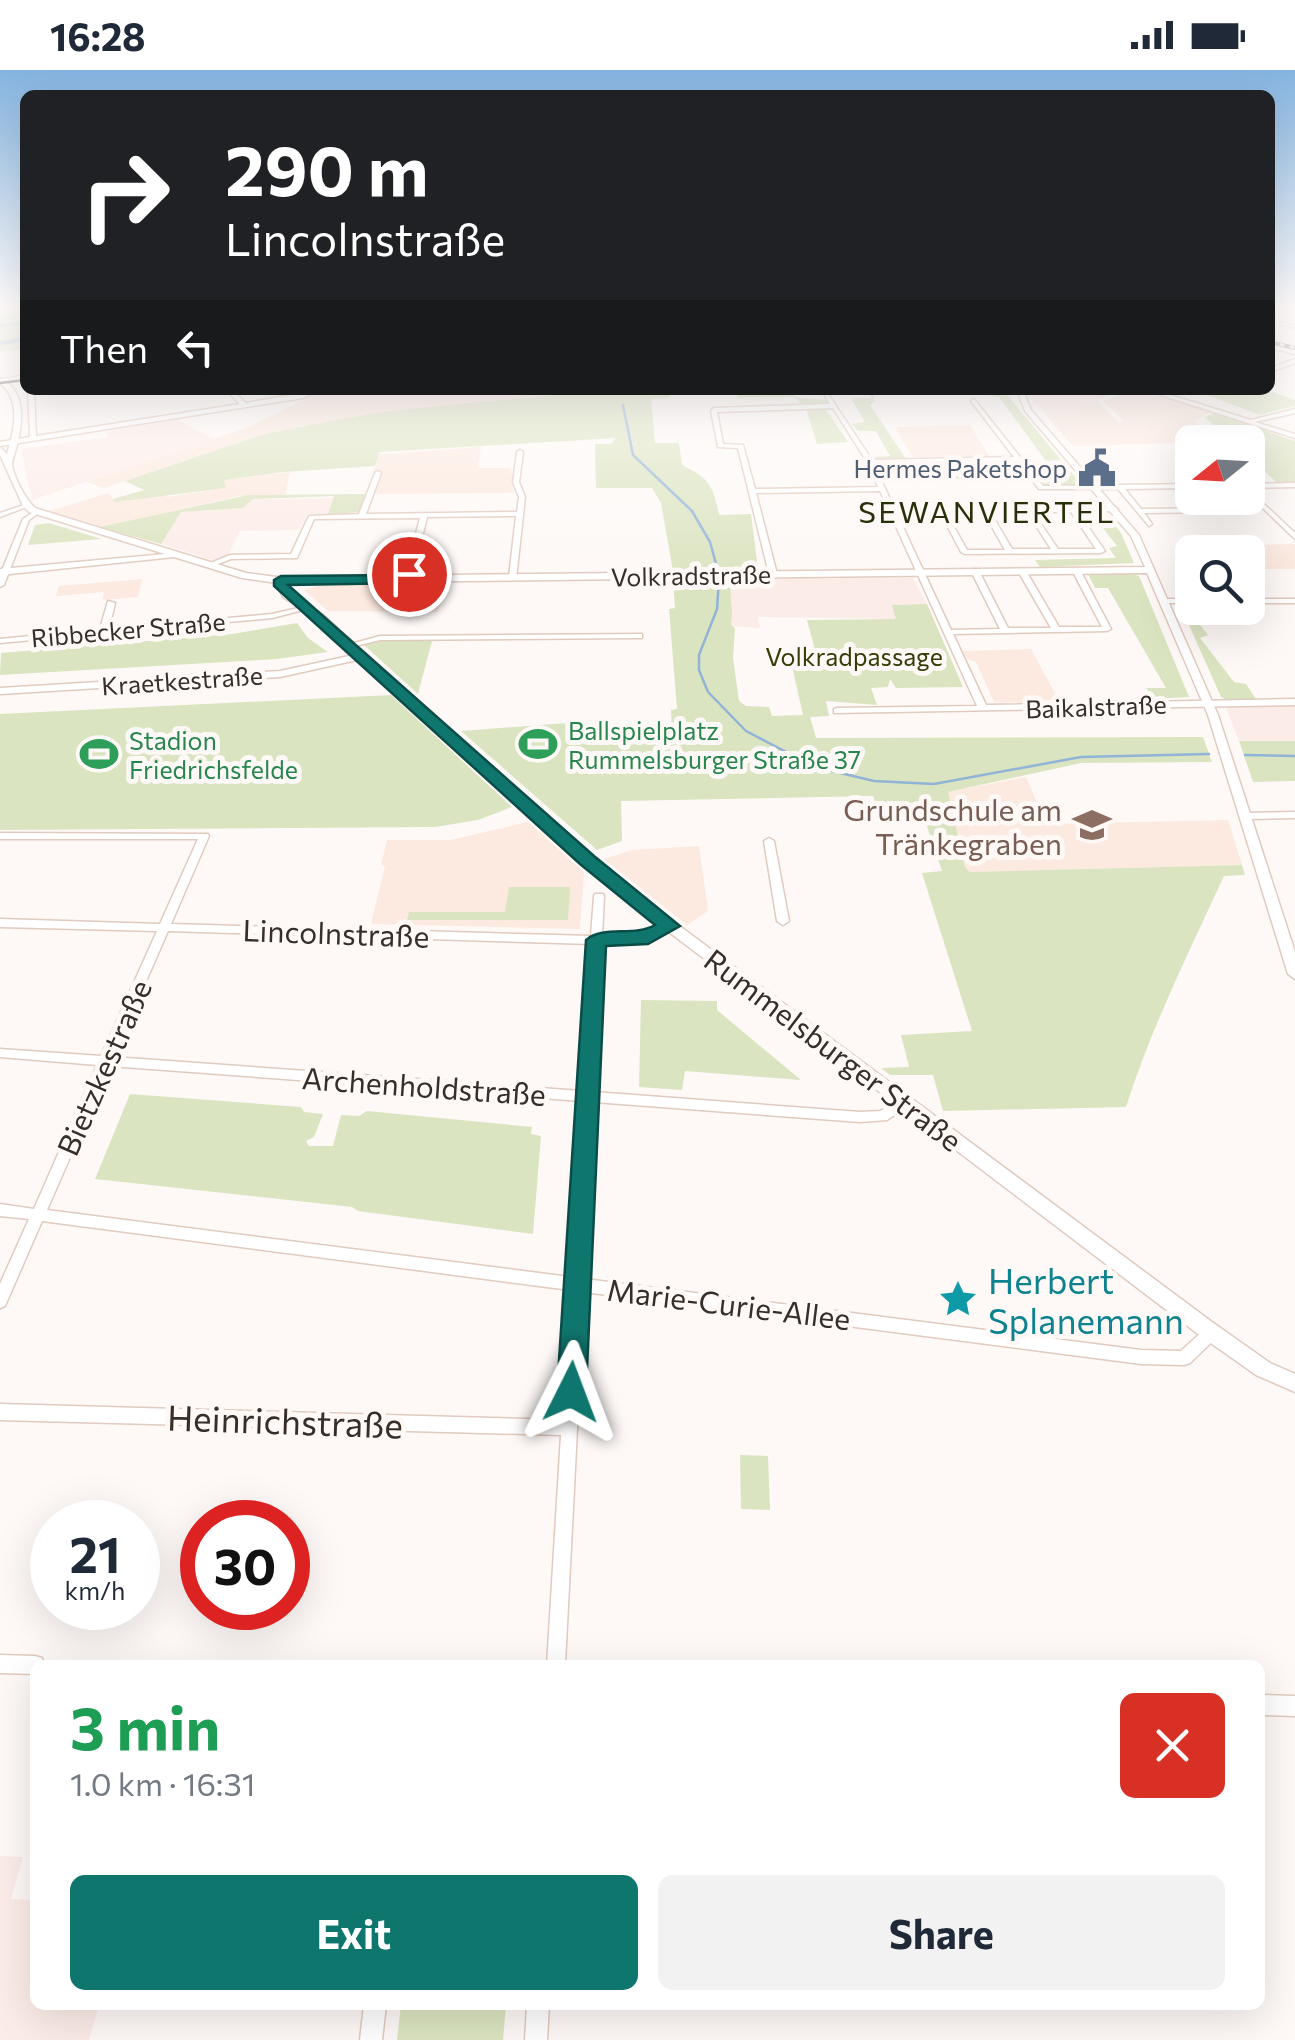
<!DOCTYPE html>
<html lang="en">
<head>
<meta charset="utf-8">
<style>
	:root { --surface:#fff; --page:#f2f2f3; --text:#1f2937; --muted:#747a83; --accent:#0f766e }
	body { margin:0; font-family:Commissioner,sans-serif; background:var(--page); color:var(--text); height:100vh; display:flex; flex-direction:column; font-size:38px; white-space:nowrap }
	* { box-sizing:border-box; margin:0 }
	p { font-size:32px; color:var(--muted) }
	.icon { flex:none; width:55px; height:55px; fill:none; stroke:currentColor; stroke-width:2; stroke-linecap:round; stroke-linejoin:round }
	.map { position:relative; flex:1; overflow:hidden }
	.details { position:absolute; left:30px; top:1590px; width:1235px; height:350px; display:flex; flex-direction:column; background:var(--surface); border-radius:15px; box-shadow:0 10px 40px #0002 }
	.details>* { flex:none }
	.hud { position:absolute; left:20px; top:20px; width:1255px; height:305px; border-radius:15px; box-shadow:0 10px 40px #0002; background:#202124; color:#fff; overflow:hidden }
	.needle { width:65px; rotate:252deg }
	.controls { position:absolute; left:1175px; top:355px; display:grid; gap:20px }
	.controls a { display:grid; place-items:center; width:90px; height:90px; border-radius:15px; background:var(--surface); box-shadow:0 10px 40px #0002; font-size:50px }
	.speed { position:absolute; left:30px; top:1430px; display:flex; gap:20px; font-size:50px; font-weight:700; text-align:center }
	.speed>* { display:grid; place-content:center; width:130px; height:130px; border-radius:50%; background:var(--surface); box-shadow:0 10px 40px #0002; line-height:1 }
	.speed small { font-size:25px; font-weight:400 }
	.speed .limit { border:15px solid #d22; background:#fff; color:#111 }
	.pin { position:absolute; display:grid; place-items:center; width:85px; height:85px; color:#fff; margin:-42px; border:5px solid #fff; border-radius:50%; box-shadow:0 2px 10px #0007 }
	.me { position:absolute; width:110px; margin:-55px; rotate:3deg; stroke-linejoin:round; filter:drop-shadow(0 0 8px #0008) }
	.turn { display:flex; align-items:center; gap:35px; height:210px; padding:0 40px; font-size:45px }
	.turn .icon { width:130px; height:130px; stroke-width:2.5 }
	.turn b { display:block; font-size:70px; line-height:85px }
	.then { display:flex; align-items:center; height:95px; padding:0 40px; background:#0003; gap:20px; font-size:38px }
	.round { display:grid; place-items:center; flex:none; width:105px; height:105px; border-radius:15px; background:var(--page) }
	.headline { display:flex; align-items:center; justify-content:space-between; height:170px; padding:0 40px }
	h1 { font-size:60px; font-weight:700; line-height:75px; color:#1e9e55 }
	.cta { display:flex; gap:20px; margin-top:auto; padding:20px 40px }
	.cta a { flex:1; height:115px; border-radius:15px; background:var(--accent); color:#fff; font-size:40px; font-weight:700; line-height:115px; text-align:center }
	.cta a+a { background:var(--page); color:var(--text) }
	.status { display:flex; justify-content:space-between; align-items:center; height:70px; padding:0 50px; background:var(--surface); direction:ltr }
	.status svg { height:28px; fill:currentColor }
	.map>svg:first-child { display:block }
	.commercial { fill:#fcece8 }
	.built { fill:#fce9df }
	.green { fill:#dbe4c0 }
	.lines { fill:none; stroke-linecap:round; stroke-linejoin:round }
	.stream { stroke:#91b3d6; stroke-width:2.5 }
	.canal { fill:#91b3d6; fill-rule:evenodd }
	.minor-casing { stroke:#e1cabe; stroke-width:3 }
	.tertiary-casing { stroke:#e1cabe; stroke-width:3 }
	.secondary-casing { stroke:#e1cabe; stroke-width:2 }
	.minor { fill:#fff; fill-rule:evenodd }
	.tertiary { fill:#fff; fill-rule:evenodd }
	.secondary { fill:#fff; fill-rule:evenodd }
	.tram { stroke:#564e49; stroke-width:2.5 }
	.rail-casing { stroke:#564e49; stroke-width:4 }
	.rail { stroke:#fef9f7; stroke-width:2.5; stroke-dasharray:5; stroke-linecap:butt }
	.route { fill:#0f766e; stroke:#0a4d48; stroke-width:2.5 }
	.labels { text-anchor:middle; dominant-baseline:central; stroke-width:10; stroke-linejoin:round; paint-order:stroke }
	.far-service-label { font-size:25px; fill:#4e5e75; stroke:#fef9f7; text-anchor:end }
	.far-street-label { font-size:25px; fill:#372e29; stroke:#fef9f7 }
	.far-park-label { font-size:25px; fill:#353e08; stroke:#fef9f7 }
	.far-leisure-label { font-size:25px; fill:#27864d; stroke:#fef9f7; text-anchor:start }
	.far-quarter-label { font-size:30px; letter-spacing:2.5px; fill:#293009; stroke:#fef9f7 }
	.education-label { font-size:30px; fill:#785e54; stroke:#fef9f7; text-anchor:end }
	.street-label { font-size:30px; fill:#372e29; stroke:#fef9f7 }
	.near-culture-label { font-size:35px; fill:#0d838f; stroke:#fef9f7; text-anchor:start }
	.near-street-label { font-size:35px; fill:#372e29; stroke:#fef9f7 }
</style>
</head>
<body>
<div class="status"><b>16:28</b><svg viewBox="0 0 49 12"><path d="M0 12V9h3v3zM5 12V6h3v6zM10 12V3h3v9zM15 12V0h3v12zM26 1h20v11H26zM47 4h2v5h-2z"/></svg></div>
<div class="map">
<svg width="1295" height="1970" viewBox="0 0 1295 1970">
	<rect width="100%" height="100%" fill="#fef9f7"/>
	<g class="commercial">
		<path d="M1032,320h74l10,3 -19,7 5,6 -25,1 8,9h-38l-15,-17z"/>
		<path d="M178,350l36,19 -182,61 -11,-51 87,-12 -2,-5z"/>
		<path d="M335,428l-7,16h-21l-8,16 -59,1 -12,24 -13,6 -55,-18 21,-31 62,-4 9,-9z"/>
		<path d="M913,508l14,26 -34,1 4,14 -139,-2 2,11 -29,-2 -3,-31 4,-16z"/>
		<path d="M1295,635v36h-56l-13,-33z"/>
		<path d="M0,1786l23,1 -12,42 24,1v105h64l-10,35h-89z"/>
	</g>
	<g class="built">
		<path d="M324,320h283v1l-81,6 -265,38 -157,53 -17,-6 159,-54z"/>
		<path d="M1135,320l77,22 -19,9 23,21 -143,4 -26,-30h36l-7,-10h26l16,16h7l-22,-21z"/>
		<path d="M970,355l19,31 -76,1 -18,-30z"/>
		<path d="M481,377l-3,21h33l3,25 -139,1 8,-22h-10l7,-18z"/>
		<path d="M290,402l-5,23 -46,1 -136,31 -54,-16 60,-18 6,9 50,-9 2,4 58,-9 -2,-8z"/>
		<path d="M1295,474v25h-33l-22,-24z"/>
		<path d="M142,509l-4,18 -35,3 1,-8 -48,4 3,-10z"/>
		<path d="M447,512l-9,30 -110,-1 -24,-21 19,-6z"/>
		<path d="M1031,579l29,54 -66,-1 -18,-40 -9,-3 -4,-8z"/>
		<path d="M1026,707l20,47 182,-4 14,45 -272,7 -5,-5 -18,-75z"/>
		<path d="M528,752l56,50 -4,57 -209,-5 14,-58 -4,-1 6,-25h63z"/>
		<path d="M699,776l9,65 -21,14 -83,-66 28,-9z"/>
	</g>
	<g class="green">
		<path d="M0,236h25v44l-25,1z"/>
		<path d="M607,320h172l21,8 27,2v5h-25l-7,-8 -57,1 -2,-6h-66v6l-19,1 4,44h24l3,22c27,13 31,20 37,50l32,-1 7,55 -85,2 -12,-68 -9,-15h-56l-1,-44h16l5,-6 -236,14 -5,14 -91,6 -60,8 2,8 -111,14 -2,-3 31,-9 -19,-9 136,-46 70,-14 58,-10z"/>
		<path d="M867,320h136l79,95h-38l-3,-4 19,-1 -61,-83 -19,-4 -106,2v7l-4,3 36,54 -30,2 -2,-4 16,-1 -14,-25h-18l-6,-7 13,-2 -14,-24h20z"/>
		<path d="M1224,320h43l28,10v6l-36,9 -54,-21z"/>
		<path d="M824,337l24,35 -31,2 -11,-36z"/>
		<path d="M1217,343l78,28v41l-18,1 -29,-28v-13h-17l-26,-25z"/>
		<path d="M1015,397l8,11 -67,1 -26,-6 -3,-4z"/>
		<path d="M365,424l-6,18 -31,2 6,-18 -81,3 -10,9 -62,4 -20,32 -61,-17 148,-32z"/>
		<path d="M1105,443l16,20 13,30 -94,4 -5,-7 81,-2 -7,-10 8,-2 -25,-32z"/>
		<path d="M49,453l53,16 -74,6 7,-20z"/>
		<path d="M1129,503l10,3 50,121 -37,2 -6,-11h20l-58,-100h-13l-7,-14z"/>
		<path d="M673,509h59c-4,16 2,30 -1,46l4,3 -2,30 6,43 7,5 23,1 3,9 31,-1 -11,-49 27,-1 -12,-45 89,-1 -4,-14 35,-1 36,83 -67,1 -6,-9 -2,8 -17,1 6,17 -51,-4 3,15 -19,1 6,21 387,-1 9,25 -131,1 -133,29 17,75 5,5 272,-7 3,10 -21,1c-35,76 -73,152 -98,231l-183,4 -10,-36h-43l-9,-7 28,-1 -8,-32 71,-4 -50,-158 20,-2 -23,-68 -43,2 -3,-9 -252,5 1,40 -25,9 -136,-119 119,-9 1,11 91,-1 -1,-22 6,-1 -8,-100 6,-1z"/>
		<path d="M1185,535l23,30 -8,3 34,44 12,2 10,15 -27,2 -8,-4 -40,-90z"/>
		<path d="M297,553l11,15 20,14 -51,7 -277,16 1,-22 231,-19z"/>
		<path d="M382,571h50l-14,53 -54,-49z"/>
		<path d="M391,625l121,112 -34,13 -43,7 -435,3v-116z"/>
		<path d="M1239,671h56v40l-42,1z"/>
		<path d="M509,817h61l-2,33h-161l2,-8h96z"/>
		<path d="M641,930l76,1v9l84,70 -116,-9 -3,19 -43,-3z"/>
		<path d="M130,1024l171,13 3,5 19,2 -9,23 -8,4 3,5h24l8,-31 18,1 8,-5 165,16 -1,7 10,2 -8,98 -175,-23 -6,-4 -257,-28z"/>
		<path d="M740,1385l28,1 2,54 -29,-1z"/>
		<path d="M401,1935h105l-3,35h-106z"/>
	</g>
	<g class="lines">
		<g class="stream">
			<path d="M623,335l10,50 59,56 18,31 8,29"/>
			<path d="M719,509l-2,30 -18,46v15l9,22 38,39 69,36 59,14 60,3 147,-27 128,-3"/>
			<path d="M1245,685l50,1"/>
		</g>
		<g class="canal">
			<path d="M25,250v4l-25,4v-4z"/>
			<path d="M25,267v4l-25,4v-4z"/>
		</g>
		<g class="minor-casing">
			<g id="minor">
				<path d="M1270,250l25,6v2l-25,-6z"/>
				<path d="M1270,274l25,6v4l-25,-6z"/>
				<path d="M1295,289v4l-25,9v-4z"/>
				<path d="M28,320h6l2,46 204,-32 -14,-14h6l14,13 74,-13 -17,8 -303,48v-4l30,-5z"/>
				<path d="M1145,320h9l97,30 44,-11v4l-40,9 40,12v4z"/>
				<path d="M828,324l44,66 142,-3 -43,-56 3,-2 69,87 149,-2v4l-67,1 16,20 89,-1 3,2 -3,2 -86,1 8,11 -3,2 -31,-37h-79l-22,-28 -143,3 20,44 50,1 23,41h38l-22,-39 1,-1 131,-3 3,2 -3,2 -37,1 27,39 -4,2 -136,1 -4,-2 -21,-40h-44l55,118 49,-1 -29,-58 4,-2 4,2 29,57h43l-33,-57 4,-2 4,2 33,56h43l-30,-57 4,-2 4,2 31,59 -4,2 -154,3 33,71 309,-6v6l-461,8v-4l3,-1 140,-2 -97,-215 -124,2 21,81 -4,2 -4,-2 -31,-126 -20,-1 -7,-37 3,-2 116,-4 -5,-8zM833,338l34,54 11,25 -123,2 -12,-44 -20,-1 -6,-32zM1027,442l24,37h-39l-21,-36zM1033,442h38l25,37h-38z"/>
				<path d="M520,380l3,2 -4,30 6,15 -9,82 -7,-2 7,-61 -89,1 -15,62 -4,2 -4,-2 16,-61 -106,1 -17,39 -66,1 -21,8 -4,-2 24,-10 61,-1 18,-38 50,-2 16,-41 3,-2 3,2 -15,41 151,-2 2,-15 -6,-15 4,-30z"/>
				<path d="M1295,413v4l-47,1v-4z"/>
				<path d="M1248,419l47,44v6l-47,-45z"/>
				<path d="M24,435l5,1 -29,11v-4z"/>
				<path d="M35,441l5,1 -11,8 -25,65 -4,2v-12l23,-56z"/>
				<path d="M1161,529h31v4h-28l-4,-2z"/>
				<rect x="1248" y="529" width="47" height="4"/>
				<path d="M108,531l7,2 -6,26 163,-15 35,-8 4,2 -39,10 -272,25v-4l100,-10z"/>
				<path d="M642,564v4h-3l-259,2 -29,7 -4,-2 33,-9z"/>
				<path d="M363,583l3,1v4l-86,19 -280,17v-6l280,-17z"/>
				<path d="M1295,742v6l-50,1 -5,-3 5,-3z"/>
				<path d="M0,763l208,1 1,2 -38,88 420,12 3,-40 1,-2h8l1,2 -2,41h26l18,-3 23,-12 6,4c-22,18 -46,19 -73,18l-8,148 266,20 20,-1 25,-14 5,2 1,3 -1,3 -23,15 -27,2 -266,-20 -9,177 556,71 40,1 25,-23 5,-2 5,2 3,5 -3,5 -26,25 -6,2 -43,-1 -557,-72 -19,373h-18l14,-230 -561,-15v-16l562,16 8,-130 -528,-69 -37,85 -5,2v-24l29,-65 -29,-3v-12l34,5 63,-144 -97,-8v-8l101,7 56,-125 -157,-4v-8l160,5 38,-85h-198zM168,861l423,13 -9,147 -469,-34zM110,996l471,35 -11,176 -523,-67z"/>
				<path d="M769,768l5,3 15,80 -6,4 -6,-4 -13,-80z"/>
				<path d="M0,1585l35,1 7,2 2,7h-9v9l-35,-1z"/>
				<path d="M1260,1625l35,1v20l-35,-1z"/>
				<path d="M364,1935h22l-4,35h-22z"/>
				<path d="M527,1935h22l-2,35h-22z"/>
			</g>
		</g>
		<g class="tertiary-casing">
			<path id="tertiary" d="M0,308c25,12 23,40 18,64 -2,8 -6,18 -6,23 3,15 13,33 23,43l211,65 30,4 869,-10 -14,-31 -106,-125 -8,-21h6l8,20 108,125 79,180 77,237v27l-7,-5 -80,-259 -61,-142 -861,10 4,11 33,21 255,231 76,61 558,415 58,41 25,11v18l-39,-17 -58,-41 -554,-421 -74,-61 -253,-233 -34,-22 -6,-14 -35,-5 -68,-21 -174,18v-6l165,-15 -136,-42 -6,-6 -23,-51v-8l7,7c7,-24 15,-53 -7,-71z"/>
		</g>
		<g class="secondary-casing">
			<path id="secondary" d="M25,305v4l-25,4v-4z"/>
		</g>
		<use href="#minor" class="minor"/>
		<use href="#tertiary" class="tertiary"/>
		<use href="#secondary" class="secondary"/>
		<path class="tram" d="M0,313l25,-3"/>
		<g class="rail-casing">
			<path id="rail" d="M1270,272l25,6"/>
		</g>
		<use href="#rail" class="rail"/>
	</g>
	<linearGradient id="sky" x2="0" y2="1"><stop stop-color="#85b4e1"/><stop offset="0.46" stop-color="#fffcfb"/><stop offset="1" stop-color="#fffcfb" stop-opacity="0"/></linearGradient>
	<rect width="1295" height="512" fill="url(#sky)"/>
	<path class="route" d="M409,500l7,4 -8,9 -120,2 306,271 86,70 -32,18 -42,2 -20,446 -4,9 -11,4 -10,-4 -4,-9 29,-452c17,-15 48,-3 69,-15l-75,-61 -306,-278v-6l7,-4 121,-1z"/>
	<defs>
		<g id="civic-bare" transform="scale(3)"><path d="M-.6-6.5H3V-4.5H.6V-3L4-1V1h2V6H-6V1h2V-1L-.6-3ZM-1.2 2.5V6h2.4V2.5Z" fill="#5c6f8a" stroke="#fef9f7" stroke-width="2.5" paint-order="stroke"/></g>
		<g id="stadium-bare" transform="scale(3)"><path d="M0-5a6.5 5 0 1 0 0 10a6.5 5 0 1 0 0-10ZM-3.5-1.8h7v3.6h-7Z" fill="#2e9e5b" stroke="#fef9f7" stroke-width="2.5" paint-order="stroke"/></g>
		<g id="school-bare" transform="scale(3)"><path d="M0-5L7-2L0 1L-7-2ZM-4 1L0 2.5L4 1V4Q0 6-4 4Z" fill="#8d6e63" stroke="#fef9f7" stroke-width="2.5" paint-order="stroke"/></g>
		<g id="sight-bare" transform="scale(3)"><path d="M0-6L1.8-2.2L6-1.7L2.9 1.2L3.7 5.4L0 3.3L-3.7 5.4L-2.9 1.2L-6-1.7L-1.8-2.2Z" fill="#0f9aa8" stroke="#fef9f7" stroke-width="2.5" paint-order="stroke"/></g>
	</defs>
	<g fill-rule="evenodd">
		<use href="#civic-bare" x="1097" y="398"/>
		<use href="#stadium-bare" x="538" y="674"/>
		<use href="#stadium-bare" x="99" y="684"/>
		<use href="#school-bare" x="1092" y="755"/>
		<use href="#sight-bare" x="958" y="1229"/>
	</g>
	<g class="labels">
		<g class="far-service-label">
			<text x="1067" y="398">Hermes Paketshop</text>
		</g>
		<g class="far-street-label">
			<text transform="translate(691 505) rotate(-1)">Volkradstraße</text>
			<text transform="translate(128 559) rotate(-5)">Ribbecker Straße</text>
			<text transform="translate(182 610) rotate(-4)">Kraetkestraße</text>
			<text transform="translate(1096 636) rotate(-2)">Baikalstraße</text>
		</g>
		<g class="far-park-label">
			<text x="854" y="586">Volkradpassage</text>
		</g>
		<g class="far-leisure-label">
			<text x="568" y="660">Ballspielplatz<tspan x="568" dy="29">Rummelsburger Straße 37</tspan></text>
			<text x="129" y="670">Stadion<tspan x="129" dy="29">Friedrichsfelde</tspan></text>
		</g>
		<g class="far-quarter-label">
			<text x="987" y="440">SEWANVIERTEL</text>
		</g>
		<g class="education-label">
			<text x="1062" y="738">Grundschule am<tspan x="1062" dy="34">Tränkegraben</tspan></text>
		</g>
		<g class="street-label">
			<text transform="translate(336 862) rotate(2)">Lincolnstraße</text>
			<text transform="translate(834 979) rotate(37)">Rummelsburger Straße</text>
			<text transform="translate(103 997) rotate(-66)">Bietzkestraße</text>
			<text transform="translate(424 1015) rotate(4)">Archenholdstraße</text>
			<text transform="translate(729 1233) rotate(7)">Marie-Curie-Allee</text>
		</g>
		<g class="near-culture-label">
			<text x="988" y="1209">Herbert<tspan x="988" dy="40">Splanemann</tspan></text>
		</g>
		<g class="near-street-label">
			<text transform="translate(285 1350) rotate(2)">Heinrichstraße</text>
		</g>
	</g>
</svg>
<div class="controls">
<a><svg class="needle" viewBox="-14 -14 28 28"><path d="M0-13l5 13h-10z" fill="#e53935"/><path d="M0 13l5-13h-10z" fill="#747a83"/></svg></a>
<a><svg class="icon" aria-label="search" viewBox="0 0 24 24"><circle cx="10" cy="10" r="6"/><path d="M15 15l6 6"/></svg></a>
</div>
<div class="speed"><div>21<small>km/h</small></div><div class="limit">30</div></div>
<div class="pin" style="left:409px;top:504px;background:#d93025"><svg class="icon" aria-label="arrive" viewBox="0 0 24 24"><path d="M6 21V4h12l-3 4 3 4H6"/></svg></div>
<svg class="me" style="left:571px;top:1322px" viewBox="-20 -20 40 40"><path d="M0-17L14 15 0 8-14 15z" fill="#0f766e" stroke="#fff" stroke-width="4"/></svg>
<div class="hud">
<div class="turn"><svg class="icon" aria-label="right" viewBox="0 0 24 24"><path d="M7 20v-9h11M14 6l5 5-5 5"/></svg><div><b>290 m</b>Lincolnstraße</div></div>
<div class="then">Then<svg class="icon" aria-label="left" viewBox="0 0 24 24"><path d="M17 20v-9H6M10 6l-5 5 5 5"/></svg></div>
</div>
<section class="details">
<div class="headline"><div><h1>3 min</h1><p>1.0 km · 16:31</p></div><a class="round" style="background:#d93025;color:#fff"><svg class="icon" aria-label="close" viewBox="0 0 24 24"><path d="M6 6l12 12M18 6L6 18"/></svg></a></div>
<div class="cta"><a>Exit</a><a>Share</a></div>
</section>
</div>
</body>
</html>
